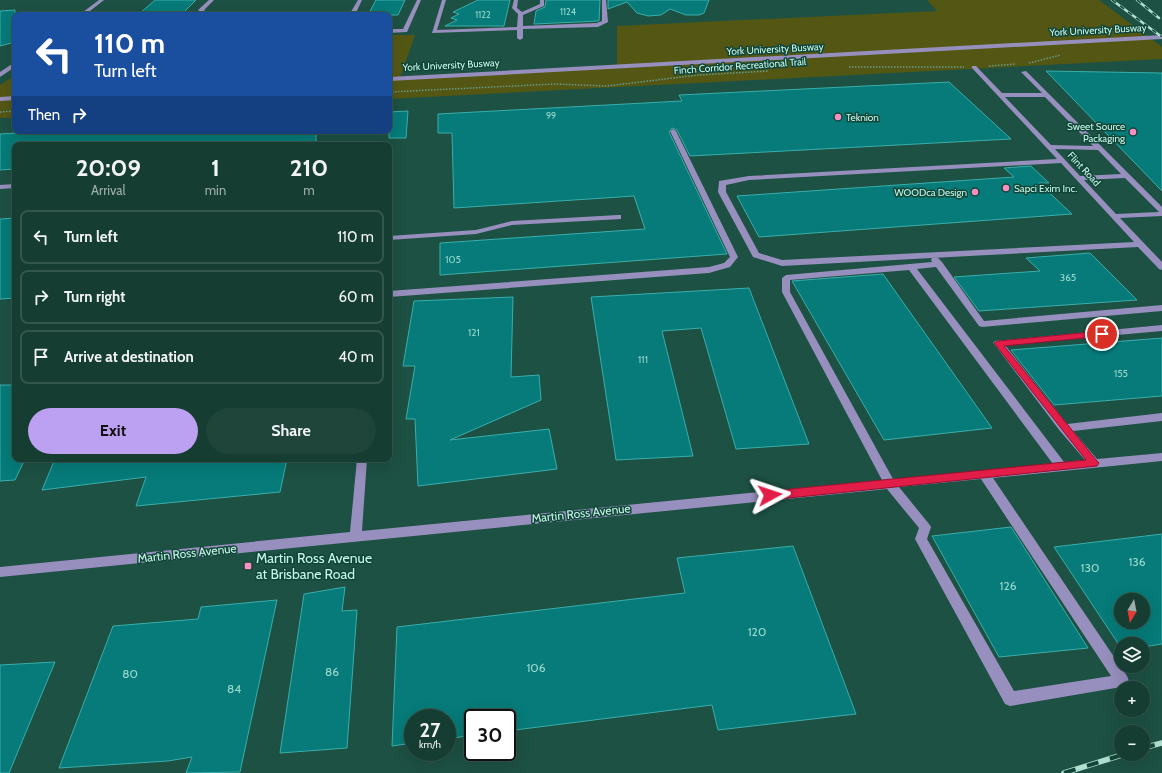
<!DOCTYPE html>
<html lang="en">
<head>
<meta charset="utf-8">
<style>
	:root { --surface:#163d32; --page:#1f443a; --text:#f1f3f6; --muted:#9eaeac; --line:#35564d; --accent:#bca0f2 }
	body { margin:0; font-family:Cabin,sans-serif; background:var(--page); color:var(--text); height:100vh; display:flex; flex-direction:column; font-size:15px; white-space:nowrap }
	* { box-sizing:border-box; margin:0 }
	p { font-size:13px; color:var(--muted) }
	.icon { flex:none; width:22px; height:22px; fill:none; stroke:currentColor; stroke-width:2; stroke-linecap:round; stroke-linejoin:round }
	.map { position:relative; flex:1; overflow:hidden }
	.drawer { position:absolute; left:12px; top:142px; width:380px; height:320px; display:flex; flex-direction:column; background:var(--surface); border-radius:8px; box-shadow:0 4px 16px #0002,0 0 0 1px var(--line) }
	.drawer>* { flex:none }
	.top-card { position:absolute; left:12px; top:12px; width:380px; height:122px; border-radius:8px; box-shadow:0 4px 16px #0002,0 0 0 1px var(--line); background:#1a4fa0; color:#fff; overflow:hidden }
	.needle { width:26px; rotate:190deg }
	.fabs { position:absolute; left:1114px; top:593px; display:grid; gap:8px }
	.fabs a { display:grid; place-items:center; width:36px; height:36px; border-radius:50%; background:var(--surface); box-shadow:0 4px 16px #0002,0 0 0 1px var(--line); font-size:20px }
	.speed { position:absolute; left:404px; top:709px; display:flex; gap:8px; font-size:20px; font-weight:700; text-align:center }
	.speed>* { display:grid; place-content:center; width:52px; height:52px; border-radius:50%; background:var(--surface); box-shadow:0 4px 16px #0002,0 0 0 1px var(--line); line-height:1 }
	.speed small { font-size:10px; font-weight:400 }
	.speed .limit { border:2px solid #111; border-radius:6px; background:#fff; color:#111 }
	.pin { position:absolute; display:grid; place-items:center; width:34px; height:34px; color:#fff; margin:-17px; border:2px solid #fff; border-radius:50%; box-shadow:0 1px 4px #0007 }
	.me { position:absolute; width:44px; margin:-22px; rotate:85deg; stroke-linejoin:round; filter:drop-shadow(0 0 3px #0008) }
	.turn { display:flex; align-items:center; gap:14px; height:84px; padding:0 16px; font-size:18px }
	.turn .icon { width:52px; height:52px; stroke-width:2.5 }
	.turn b { display:block; font-size:28px; line-height:34px }
	.then { display:flex; align-items:center; height:38px; padding:0 16px; background:#0003; gap:8px; font-size:15px }
	.eta { display:flex; justify-content:space-evenly; align-items:center; height:68px; text-align:center }
	.eta b { font-size:24px; font-weight:800; line-height:28px }
	.primary-button { display:flex; gap:8px; margin-top:auto; padding:8px 16px }
	.primary-button a { flex:1; height:46px; border-radius:24px; background:var(--accent); color:#111; font-size:16px; font-weight:800; line-height:46px; text-align:center }
	.primary-button a+a { background:var(--page); color:var(--text) }
	ul { padding:0; list-style:none }
	li { display:flex; align-items:center; gap:12px; height:54px; margin:0 8px 6px; padding:0 8px; border:2px solid var(--line); border-radius:8px }
	li div { flex:1 }
	li b { display:block; font-size:15px }
	li em { font-style:normal }
	.map>svg:first-child { display:block }
	.green { fill:#545714 }
	.building { fill:#067b79; stroke:#3aaeab; fill-rule:evenodd }
	.lines { fill:none; stroke-linecap:round; stroke-linejoin:round }
	.path { stroke:#699a8c; stroke-width:1.5; stroke-dasharray:1.5 1.5; stroke-linecap:butt }
	.minor { fill:#978fbd; fill-rule:evenodd }
	.rail-far1-casing { stroke:#b0decf; stroke-width:2.5 }
	.rail-casing { stroke:#b0decf; stroke-width:5.5 }
	.rail-far1 { stroke:#104639; stroke-width:1.5; stroke-dasharray:5; stroke-linecap:butt }
	.rail { stroke:#104639; stroke-width:4; stroke-dasharray:12; stroke-linecap:butt }
	.route { fill:#e11d48; stroke:#92132f }
	.poi-dot { fill:#fc8fc1; stroke:#104639; stroke-width:1.5 }
	.labels { text-anchor:middle; dominant-baseline:central; stroke-width:3; stroke-linejoin:round; paint-order:stroke }
	.far-number-label { font-size:9px; fill:#98d7cc }
	.far-street-label { font-size:10px; fill:#c9f6e7; stroke:#104639 }
	.far-poi-label { font-size:10px; fill:#c9f6e7; stroke:#104639; text-anchor:start }
	.number-label { font-size:10px; fill:#98d7cc }
	.street-label { font-size:12px; fill:#c9f6e7; stroke:#104639 }
	.near-number-label { font-size:12px; fill:#98d7cc }
	.near-poi-label { font-size:14px; fill:#c9f6e7; stroke:#104639; text-anchor:start }
</style>
</head>
<body>
<div class="map">
<svg width="1162" height="773" viewBox="0 0 1162 773">
	<rect width="100%" height="100%" fill="#1d5143"/>
	<g class="green">
		<path d="M927,0h172l63,47v12l-773,40v-64h26l-15,42 217,-10v-41l320,-15z"/>
		<path d="M15,75v43h-15v-33z"/>
	</g>
	<g class="building">
		<path d="M155,0h41l-15,15h-43z"/>
		<path d="M376,0h29l-7,15h-30z"/>
		<path d="M478,0h32l-6,26h-59l12,-6 -6,-2 8,-4 -6,-2z"/>
		<path d="M546,0h54l-1,21 -65,3 2,-13 9,-4z"/>
		<path d="M608,0h101l-5,13 -5,2h-13l-16,-6 -9,6 -13,1 -11,-3 -10,-11 -19,7z"/>
		<path d="M15,10v32l-15,4v-35z"/>
		<path d="M1046,71l116,2v118z"/>
		<path d="M949,82l62,57 -321,17 -13,-26 -5,-2 -3,4 58,122 -287,21v-32l205,-14 -11,-33 -180,12 -2,-75h-14v-19l244,-13 -3,-6z"/>
		<path d="M408,111l-2,27h-17v-26z"/>
		<path d="M48,131h268v12l-46,2h-10v-1l-25,1h-220v24l-15,1v-36z"/>
		<path d="M1031,166l18,17h-10l33,31 -313,23 -22,-41 277,-19 -10,-9z"/>
		<path d="M15,218v80l-15,1v-80z"/>
		<path d="M1090,253l47,47 -158,11 -25,-34 86,-6 -14,-13z"/>
		<path d="M883,274l109,154 -108,12 -92,-159z"/>
		<path d="M749,288l60,156 -73,5 -35,-121 -39,3 31,125 -77,4 -25,-163z"/>
		<path d="M513,297l-2,80 28,-2 2,25 -91,40 99,-11 8,40 -139,17 -3,-67h-9l9,-53h-12l11,-65z"/>
		<path d="M1162,338v58l-108,9 -43,-55z"/>
		<path d="M0,385h15v74h10l-10,21 -15,1z"/>
		<path d="M55,459h232l-7,33 -144,14 10,-29 -104,13z"/>
		<path d="M1011,527l2,3 75,118 -89,9 -67,-121z"/>
		<path d="M1162,534v110l-19,3v-3h-22v4l-67,-101zM1121,600h22v22h-22z"/>
		<path d="M793,546l63,168 -138,16 -6,-25 -205,26v-13h-34v17l-26,4v-21h-34v25l-21,3 5,-119 288,-34 -8,-35z"/>
		<path d="M345,587l-3,24 15,-1 -10,138 -67,5 24,-159z"/>
		<path d="M277,600l-37,172 -54,1 6,-16 -24,4 -109,7 54,-142 85,-7 3,-12z"/>
		<path d="M55,662l-46,111h-9v-108z"/>
	</g>
	<g class="lines">
		<g class="path">
			<path d="M1029,63l32,-8"/>
			<path d="M989,66l27,-2"/>
			<path d="M849,67h115"/>
			<path d="M389,92l166,-8 52,2 91,-11 71,-4"/>
			<path d="M0,112l15,-1"/>
		</g>
		<g class="minor">
			<path d="M99,0h5l-19,15h-6z"/>
			<path d="M209,0h5l-10,10 7,5h-6l-7,-5z"/>
			<path d="M358,0h4l-7,15h-6z"/>
			<path d="M417,0h4l-14,32 -18,1v-4h14z"/>
			<path d="M442,0h4l-9,30 80,-3 1,-13 -6,-6 2,-8h4l-1,8 5,4 18,-8v-4h4v6l-21,9v11l74,-3 5,-2v-21h4l2,22 -10,5 -75,2v9l-3,2 -3,-2v-8l-85,3z"/>
			<path d="M1162,35v4l-773,42v-4z"/>
			<path d="M15,62v5l-15,10v-5z"/>
			<path d="M972,66h4l26,27h40l-21,-21 5,-1 136,136v9l-42,2 42,44v8l-3,-1 -21,-22 -356,19 -29,-9 -35,-65 1,-11 30,-5 308,-17 -85,-91zM1005,97h40l48,49 -42,-1zM1055,149l43,1 23,24 -41,2zM1061,163l73,79 -352,18 -23,-7 -33,-61v-7l23,-5zM1125,178l34,34 -43,2 -32,-34z"/>
			<path d="M15,96v4l-15,1v-4z"/>
			<path d="M673,129l3,2 62,126 -8,10 -21,6 -320,24v-6l320,-24 15,-4 6,-6 -60,-126z"/>
			<path d="M15,184v4l-15,1v-4z"/>
			<path d="M618,215h3v4l-109,6 -36,9 -87,6v-4l87,-6 36,-9z"/>
			<path d="M932,258h6l4,4 42,59 178,-16v6l-180,16 -3,-1 -43,-59 -19,2 147,193 21,-2 -25,-29 -65,-86 -2,-2 2,-2 167,-16v6l-157,14 62,79 95,-11v8l-89,10 24,28 65,-6v8l-169,17 134,198 2,5 -2,5 -117,20 -5,-2 -90,-165 4,-11 -32,-39 -887,88v-10l350,-35 7,-73h10l-5,72 520,-51 -100,-188v-14l4,-3 146,-13 -1,-2zM909,270l144,194 -160,15 -103,-187v-12zM981,479l130,197 -97,15 -87,-152 4,-12 -2,-3 -30,-37z"/>
		</g>
		<g class="rail-far1-casing">
			<g id="rail-far1">
				<path d="M1112,0l50,37"/>
				<path d="M1137,0l22,18"/>
			</g>
		</g>
		<g class="rail-casing">
			<g id="rail">
				<path d="M1143,748l19,-5"/>
				<path d="M1064,773l61,-19"/>
			</g>
		</g>
		<use href="#rail-far1" class="rail-far1"/>
		<use href="#rail" class="rail"/>
	</g>
	<path class="route" d="M1102,331l5,3 -2,2 -101,10 93,115 2,2 -2,3 -327,34 -4,-2 -1,-3 1,-3 4,-1 316,-31 -92,-117 4,-2z"/>
	<g class="poi-dot">
		<circle cx="838" cy="117" r="4"/>
		<circle cx="1133" cy="132" r="4"/>
		<circle cx="1006" cy="188" r="4"/>
		<circle cx="975" cy="192" r="4"/>
		<rect x="244" y="562" width="8" height="8" rx="2"/>
	</g>
	<g class="labels">
		<g class="far-number-label">
			<text x="568" y="11">1124</text>
			<text x="483" y="14">1122</text>
			<text x="551" y="115">99</text>
		</g>
		<g class="far-street-label">
			<text transform="translate(1098 30) rotate(-3)">York University Busway</text>
			<text transform="translate(775 49) rotate(-3)">York University Busway</text>
			<text transform="translate(451 65) rotate(-3)">York University Busway</text>
			<text transform="translate(740 66) rotate(-4)">Finch Corridor Recreational Trail</text>
			<text transform="translate(1084 169) rotate(47)">Flint Road</text>
		</g>
		<g class="far-poi-label">
			<text x="846" y="117">Teknion</text>
			<text x="1125" y="126" text-anchor="end">Sweet Source<tspan x="1125" dy="12">Packaging</tspan></text>
			<text x="1014" y="188">Sapci Exim Inc.</text>
			<text x="967" y="192" text-anchor="end">WOODca Design</text>
		</g>
		<g class="number-label">
			<text x="453" y="259">105</text>
			<text x="1068" y="277">365</text>
			<text x="474" y="332">121</text>
			<text x="643" y="359">111</text>
			<text x="1121" y="373">155</text>
		</g>
		<g class="street-label">
			<text transform="translate(581 513) rotate(-6)">Martin Ross Avenue</text>
			<text transform="translate(187 553) rotate(-6)">Martin Ross Avenue</text>
		</g>
		<g class="near-number-label">
			<text x="1137" y="561">136</text>
			<text x="1090" y="567">130</text>
			<text x="1008" y="585">126</text>
			<text x="757" y="631">120</text>
			<text x="536" y="667">106</text>
			<text x="332" y="671">86</text>
			<text x="130" y="673">80</text>
			<text x="234" y="688">84</text>
		</g>
		<g class="near-poi-label">
			<text x="256" y="558">Martin Ross Avenue<tspan x="256" dy="16">at Brisbane Road</tspan></text>
		</g>
	</g>
</svg>
<div class="fabs">
<a><svg class="needle" viewBox="-14 -14 28 28"><path d="M0-13l5 13h-10z" fill="#e53935"/><path d="M0 13l5-13h-10z" fill="#9eaeac"/></svg></a>
<a><svg class="icon" aria-label="layers" viewBox="0 0 24 24"><path d="M12 4l9 5-9 5-9-5zM3 14l9 5 9-5"/></svg></a>
<a>+</a>
<a>−</a>
</div>
<div class="speed"><div>27<small>km/h</small></div><div class="limit">30</div></div>
<div class="pin" style="left:1102px;top:334px;background:#d93025"><svg class="icon" aria-label="arrive" viewBox="0 0 24 24"><path d="M6 21V4h12l-3 4 3 4H6"/></svg></div>
<svg class="me" style="left:770px;top:495px" viewBox="-20 -20 40 40"><path d="M0-17L14 15 0 8-14 15z" fill="#e11d48" stroke="#fff" stroke-width="4"/></svg>
<div class="top-card">
<div class="turn"><svg class="icon" aria-label="left" viewBox="0 0 24 24"><path d="M17 20v-9H6M10 6l-5 5 5 5"/></svg><div><b>110 m</b>Turn left</div></div>
<div class="then">Then<svg class="icon" aria-label="right" viewBox="0 0 24 24"><path d="M7 20v-9h11M14 6l5 5-5 5"/></svg></div>
</div>
<section class="drawer">
<div class="eta">
<div><b>20:09</b><p>Arrival</p></div>
<div><b>1</b><p>min</p></div>
<div><b>210</b><p>m</p></div>
</div>
<ul>
<li><svg class="icon" aria-label="left" viewBox="0 0 24 24"><path d="M17 20v-9H6M10 6l-5 5 5 5"/></svg><div><b>Turn left</b></div><em>110 m</em></li>
<li><svg class="icon" aria-label="right" viewBox="0 0 24 24"><path d="M7 20v-9h11M14 6l5 5-5 5"/></svg><div><b>Turn right</b></div><em>60 m</em></li>
<li><svg class="icon" aria-label="arrive" viewBox="0 0 24 24"><path d="M6 21V4h12l-3 4 3 4H6"/></svg><div><b>Arrive at destination</b></div><em>40 m</em></li>
</ul>
<div class="primary-button"><a>Exit</a><a>Share</a></div>
</section>
</div>
</body>
</html>
